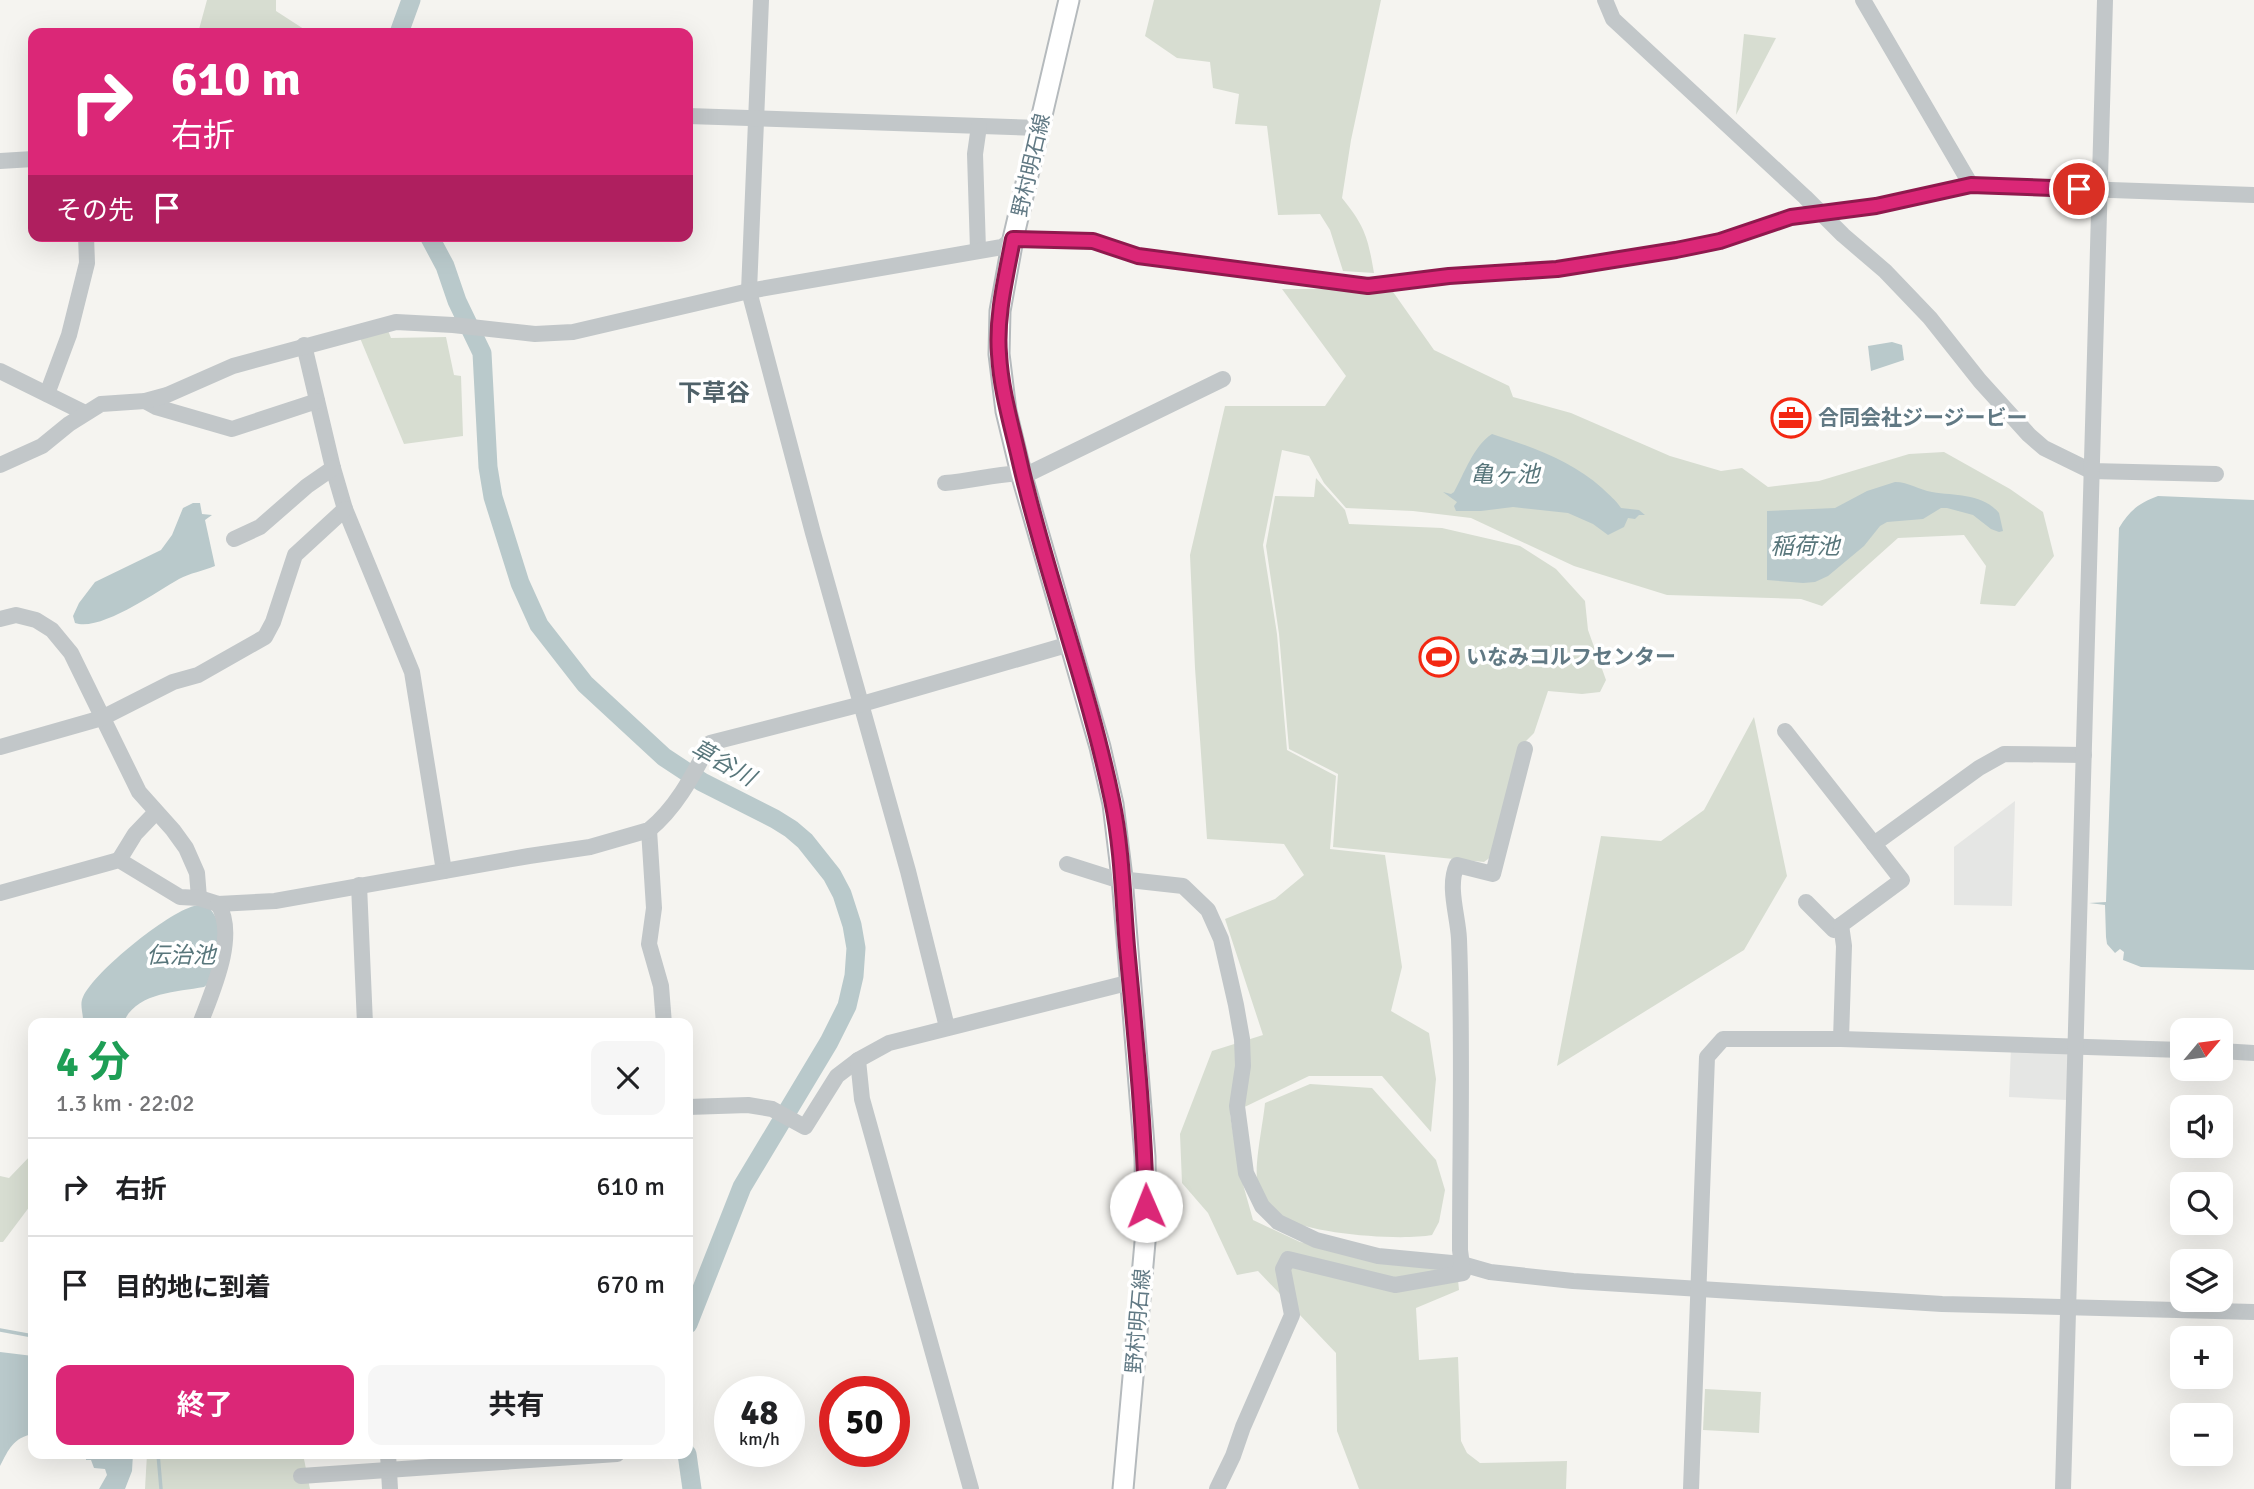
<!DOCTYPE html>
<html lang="ja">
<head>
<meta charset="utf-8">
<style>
	:root { --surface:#fff; --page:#f6f6f6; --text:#202124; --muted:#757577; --line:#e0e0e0; --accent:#db2777 }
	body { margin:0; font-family:Signika,"Noto Sans JP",sans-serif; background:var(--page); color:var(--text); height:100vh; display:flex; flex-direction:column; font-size:26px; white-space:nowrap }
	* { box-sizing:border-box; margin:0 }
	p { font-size:23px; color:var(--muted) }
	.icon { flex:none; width:38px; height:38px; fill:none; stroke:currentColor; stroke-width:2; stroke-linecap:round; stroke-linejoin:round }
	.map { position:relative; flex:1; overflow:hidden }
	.drawer { position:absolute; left:28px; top:1018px; width:665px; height:441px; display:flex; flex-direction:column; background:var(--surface); border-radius:14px; box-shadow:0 7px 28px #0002 }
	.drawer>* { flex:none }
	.banner { position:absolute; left:28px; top:28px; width:665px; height:214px; border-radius:14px; box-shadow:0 7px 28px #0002; background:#db2777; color:#fff; overflow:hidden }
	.needle { width:46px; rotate:61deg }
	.controls { position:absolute; left:2170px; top:1018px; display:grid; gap:14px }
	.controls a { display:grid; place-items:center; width:63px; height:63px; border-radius:14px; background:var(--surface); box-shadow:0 7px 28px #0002; font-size:35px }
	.speed { position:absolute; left:714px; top:1376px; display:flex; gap:14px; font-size:35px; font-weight:700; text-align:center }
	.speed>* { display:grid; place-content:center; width:91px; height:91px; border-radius:50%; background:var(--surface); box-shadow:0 7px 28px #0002; line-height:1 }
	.speed small { font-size:18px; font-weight:400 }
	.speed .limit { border:10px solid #d22; background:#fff; color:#111 }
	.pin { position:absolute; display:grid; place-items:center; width:60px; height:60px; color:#fff; margin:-30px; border:4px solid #fff; border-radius:50%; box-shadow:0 2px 7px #0007 }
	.me { position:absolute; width:77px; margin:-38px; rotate:359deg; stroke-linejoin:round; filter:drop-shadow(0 0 5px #0008) }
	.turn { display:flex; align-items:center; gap:24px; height:147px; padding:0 28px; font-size:32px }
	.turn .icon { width:91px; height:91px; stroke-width:2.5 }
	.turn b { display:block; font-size:49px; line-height:60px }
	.then { display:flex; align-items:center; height:66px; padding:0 28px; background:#0003; gap:14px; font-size:26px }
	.round { display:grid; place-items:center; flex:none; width:74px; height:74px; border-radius:14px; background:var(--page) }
	.headline { display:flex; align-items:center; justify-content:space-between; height:119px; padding:0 28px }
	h1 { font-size:42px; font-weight:700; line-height:52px; color:#1e9e55 }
	.primary-button { display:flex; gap:14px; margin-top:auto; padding:14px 28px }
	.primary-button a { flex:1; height:80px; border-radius:14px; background:var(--accent); color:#fff; font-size:28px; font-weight:700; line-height:80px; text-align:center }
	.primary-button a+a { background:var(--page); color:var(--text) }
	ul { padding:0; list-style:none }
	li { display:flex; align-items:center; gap:21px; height:98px; padding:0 28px; border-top:2px solid var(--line) }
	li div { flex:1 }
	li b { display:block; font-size:26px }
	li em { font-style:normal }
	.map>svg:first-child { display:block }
	.built { fill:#e5e6e4 }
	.green { fill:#d7ddd1 }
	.water { fill:#b9c9cb }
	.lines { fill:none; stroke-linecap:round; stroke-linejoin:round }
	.stream { stroke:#b9c9cb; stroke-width:3.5 }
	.river { stroke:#b9c9cb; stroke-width:19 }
	.major-casing { stroke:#b5babd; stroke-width:23 }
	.minor { stroke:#c2c7c9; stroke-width:16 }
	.major { stroke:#fff; stroke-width:19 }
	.route-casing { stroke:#8e194d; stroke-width:18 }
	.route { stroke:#db2777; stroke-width:12 }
	.labels { text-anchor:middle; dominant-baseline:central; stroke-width:7; stroke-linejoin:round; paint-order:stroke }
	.street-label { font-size:21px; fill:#617984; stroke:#fff }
	.poi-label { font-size:21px; font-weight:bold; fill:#617984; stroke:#fff; text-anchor:start }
	.water-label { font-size:23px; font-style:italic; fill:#58767b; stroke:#fff }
	.quarter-label { font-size:24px; font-weight:bold; fill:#4f6169; stroke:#fff }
</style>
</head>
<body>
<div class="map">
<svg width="2254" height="1489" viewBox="0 0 2254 1489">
	<rect width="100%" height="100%" fill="#f5f4f0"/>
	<g class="built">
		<path d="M2015,801l-3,105 -58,-1v-58z"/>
		<path d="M2011,1047l58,3 -2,50 -58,-3z"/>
	</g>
	<g class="green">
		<path d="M207,0h69v11l34,22h-112z"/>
		<path d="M1154,0h227l-30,140 -9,58c23,28 26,40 32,75l-31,-2 -13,-41 -10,-16 -42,1 -11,-89 -32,-2 4,-30 -26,-6 -3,-26 -33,-4 -32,-22z"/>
		<path d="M1744,34l32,4 -40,77z"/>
		<path d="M1282,289h109l43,61 75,36 4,11 58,16 99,43 51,15 21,-3 26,19 51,-6 90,-27 35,-2 66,37 33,23 11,44 -39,50 -35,-2 6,-38 -22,-31 -66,3 -76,68 -21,-7 -134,-4 -93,-29 -103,-48 -58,-7 -67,-3 -22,-25 -15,-27 -27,-6 -19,95 14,89 10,116 49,26 -6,73 55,6 17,112 -11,44 38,22 7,46 -5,53 -49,-56h-73l-79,38 9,56 14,50 47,22 104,22 53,6 2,20 -43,18 3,52 39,-3 3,84 6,12 13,10 87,-2 -1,28h-207l-22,-58 -1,-78 -78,-82 -21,4 -29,-62 -26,-30 -2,-49 32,-83 51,-16 -38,-116 50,-20 29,-24 -20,-31 -77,-5 -12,-171 -5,-113 35,-149h100l21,-30z"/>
		<path d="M387,328l4,10 55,-1 8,38 7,1 2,60 -59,8 -44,-106z"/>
		<path d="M1316,478l29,32 4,14 93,4 78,18 36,23 29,32 3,29 18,50 -6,12 -18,2 -34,-3 -14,42 -14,14 -28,109 -8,6 -151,-15 5,-73 -49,-25 -10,-115 -13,-88 9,-50 39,1z"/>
		<path d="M1754,717l33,159 -43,74 -187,116 44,-230 60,5 43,-31z"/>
		<path d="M1310,1084l62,4 64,72 9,30 -6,32 -7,13c-33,6 -120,-1 -149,-17 -11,-7 -25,-26 -26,-39 -2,-19 6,-55 8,-76z"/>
		<path d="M33,1153v49l-30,40h-3v-66l9,2z"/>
		<path d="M1705,1389l56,3 -2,41 -56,-3z"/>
		<path d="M147,1454h156l7,35h-165z"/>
	</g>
	<g class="water">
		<path d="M1892,342l10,3 2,15 -33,11 -3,-25z"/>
		<path d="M1492,434c40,13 78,26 110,54 7,7 14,12 19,20l18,2 6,5h-6l-4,4 -7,-1 -4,9 -16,8 -15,-11 -25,-11 -55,-6 -32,4h-25l-2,-5 3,-4 -14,-10 8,2 3,-2c10,-18 20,-47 38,-58z"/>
		<path d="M1895,482c14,0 24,8 37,10 24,4 50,1 67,21l4,18 -4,1 -8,-3 -18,-14 -26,-7h-6l-18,11 -36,3 -7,4 -16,20 -36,30 -13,6 -12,1 -36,-3v-69l68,-3 32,-17z"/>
		<path d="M2158,496l96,4v470l-113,-3 -18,-7 1,-8 -4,-3 -5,4 -8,-9 -1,-7 -1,-32 -16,-2 17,-1 13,-374c10,-17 20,-25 39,-32z"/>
		<path d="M193,503h7l2,11 10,1 -7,5 10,46c-12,5 -25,7 -36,13 -23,13 -79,53 -104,44l-2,-7 6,-13 16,-21 66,-32 11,-15 11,-27z"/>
		<path d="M194,906h13c23,21 8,50 2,77l-5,4c-29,5 -70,6 -81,37h-40c1,-9 -4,-19 0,-27 12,-26 84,-84 111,-91z"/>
		<path d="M0,1352l33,4v78c-20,4 -24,15 -33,32z"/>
		<path d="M86,1454h47l-1,17 -7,18h-26l8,-14 -2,-6 -11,-1 -3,-8h-5z"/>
	</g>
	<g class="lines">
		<g class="stream">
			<path d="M0,1330l33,6"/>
			<path d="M158,1454l3,35"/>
		</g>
		<g class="river">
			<path d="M399,33l12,-33"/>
			<path d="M429,236l16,30 12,35 25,52 6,114 5,30 27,86 19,42 46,59 79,73 38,25 73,37 16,10 14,12 27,34 10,19 10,31 4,23 -2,28 -7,30 -18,36 -87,145 -54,137"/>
			<path d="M687,1454l5,35"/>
		</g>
		<g class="major-casing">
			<path id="major" d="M1069,0l-56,239 -13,72 -1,43 7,57 15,62 79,274 13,57 9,74 23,279 1,74 -23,258"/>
		</g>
		<g class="minor">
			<path d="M761,0l-12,291 64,242 95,338 39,156"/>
			<path d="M1605,0l8,19 192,178 38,38 42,36 45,47 50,63 49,54 15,13 47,23 125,3"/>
			<path d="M1863,0l108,185"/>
			<path d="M688,116l352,12"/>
			<path d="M0,161l33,-2"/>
			<path d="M978,250l-3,-96 4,-28"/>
			<path d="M304,345l29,123 12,41 67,163 32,199"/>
			<path d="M0,371l85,42"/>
			<path d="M47,394l22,-59 18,-72 -1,-27"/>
			<path d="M145,401l11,6 76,22 85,-28"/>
			<path d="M0,465l42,-19 27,-22 32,-20 44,-3 22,-6 66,-29 163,-44 57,3 82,9 38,-2 176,-41 253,-44 11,-8 80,2 45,15 230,30 81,-10 108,-7 119,-19 43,-9 73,-24 84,-11 95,-21 283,10"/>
			<path d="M945,483c29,-2 56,-11 85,-10l193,-94"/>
			<path d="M234,539l26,-12 47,-41 26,-18"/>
			<path d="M0,619l16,-4 20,5 16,10 19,23 68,139 34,38 13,18 11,25 2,25"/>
			<path d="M1785,731l89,113"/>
			<path d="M0,747l102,-29 71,-36 25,-7 67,-38 8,-15 22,-67 50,-46"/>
			<path d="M649,830l5,78 -5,36 12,42 3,38"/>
			<path d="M119,860l16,-26 21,-22"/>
			<path d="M1067,864l44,14 72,8 25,24 13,29 15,66 6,34 1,27 -6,40 9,67 16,33 16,16 38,18 62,16 84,8 28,8 83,9 369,23 312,8"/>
			<path d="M359,885l6,139"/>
			<path d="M0,893l119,-33 61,37 19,1 19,6 57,-3 254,-45 61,-9 59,-17c28,-23 44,-55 61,-87l152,-39 208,-60"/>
			<path d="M1806,902l28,28 7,-5"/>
			<path d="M200,1024c12,-32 38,-88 18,-120"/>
			<path d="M1841,1039l3,-93 -3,-21 61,-45 -28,-36 105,-76 25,-14 80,1"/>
			<path d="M2221,1051l33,2"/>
			<path d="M688,1107l60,-2 24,4 33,18 32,-51 21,-16"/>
			<path d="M388,1454l2,35"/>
			<path d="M301,1476l316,-22"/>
			<path d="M971,1489l-109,-390 -4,-39 31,-17 242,-61"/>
			<path d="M1217,1489l16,-33 10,-29 49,-112 -9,-46 5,-10 107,26 68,-12 -3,-23c0,-104 3,-208 -1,-311 -1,-23 -12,-53 -2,-74l36,9 32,-125"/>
			<path d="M1691,1489l16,-432 16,-18h118l341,11"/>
			<path d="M2063,1489l42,-1489"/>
		</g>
		<use href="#major" class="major"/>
	</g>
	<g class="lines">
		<g class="route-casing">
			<path id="route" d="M1146,1206c-2,-86 -11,-173 -19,-259 -4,-48 -5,-99 -15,-147 -24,-116 -67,-227 -93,-342 -8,-35 -18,-68 -20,-104 -3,-38 7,-77 14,-115l80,2 45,15 230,30 81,-10 108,-7 119,-19 44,-9 71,-24 85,-11 95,-21 108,4"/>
		</g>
		<use href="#route" class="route"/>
	</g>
	<defs>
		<g id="office-ring" transform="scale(2.0125)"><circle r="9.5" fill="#fff" stroke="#f32812" stroke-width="1.5"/><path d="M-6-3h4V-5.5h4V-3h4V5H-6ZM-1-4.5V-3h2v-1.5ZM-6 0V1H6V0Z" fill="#f32812"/></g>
		<g id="stadium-ring" transform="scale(2.0125)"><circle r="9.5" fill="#fff" stroke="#f32812" stroke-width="1.5"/><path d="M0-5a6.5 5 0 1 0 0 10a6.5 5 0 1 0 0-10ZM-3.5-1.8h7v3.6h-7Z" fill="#f32812"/></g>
	</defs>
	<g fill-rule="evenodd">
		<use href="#office-ring" x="1791" y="418"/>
		<use href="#stadium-ring" x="1439" y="657"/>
	</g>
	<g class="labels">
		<g class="street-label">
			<text transform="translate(1031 165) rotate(-77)">野村明石線</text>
			<text transform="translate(1138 1321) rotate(-85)">野村明石線</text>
		</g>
		<g class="poi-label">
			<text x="1818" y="418">合同会社ジージービー</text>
			<text x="1466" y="657">いなみコルフセンター</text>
		</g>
		<g class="water-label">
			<text x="1505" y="474">亀ヶ池</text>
			<text x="1805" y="546">稲荷池</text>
			<text transform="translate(723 763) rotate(29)">草谷川</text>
			<text x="181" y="955">伝治池</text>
		</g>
		<g class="quarter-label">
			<text x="714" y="393">下草谷</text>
		</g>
	</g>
</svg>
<div class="controls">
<a><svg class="needle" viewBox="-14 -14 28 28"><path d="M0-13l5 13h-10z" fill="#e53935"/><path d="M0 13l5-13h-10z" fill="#757577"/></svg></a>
<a><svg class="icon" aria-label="sound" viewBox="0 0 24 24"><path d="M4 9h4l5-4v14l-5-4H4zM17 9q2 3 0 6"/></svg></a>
<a><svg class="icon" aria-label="search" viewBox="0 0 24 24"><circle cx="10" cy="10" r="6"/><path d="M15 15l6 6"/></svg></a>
<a><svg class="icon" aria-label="layers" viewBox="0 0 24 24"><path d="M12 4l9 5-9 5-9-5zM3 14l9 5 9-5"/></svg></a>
<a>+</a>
<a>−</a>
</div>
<div class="speed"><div>48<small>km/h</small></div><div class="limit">50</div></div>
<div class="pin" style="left:2079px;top:189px;background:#d93025"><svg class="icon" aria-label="arrive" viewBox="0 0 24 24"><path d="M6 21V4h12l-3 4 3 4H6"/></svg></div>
<svg class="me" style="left:1146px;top:1206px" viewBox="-20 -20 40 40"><circle r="19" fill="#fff"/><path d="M0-13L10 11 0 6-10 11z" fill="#db2777"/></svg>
<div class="banner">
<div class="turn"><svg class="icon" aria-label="right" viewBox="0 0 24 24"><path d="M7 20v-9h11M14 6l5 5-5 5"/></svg><div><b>610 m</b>右折</div></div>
<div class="then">その先<svg class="icon" aria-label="arrive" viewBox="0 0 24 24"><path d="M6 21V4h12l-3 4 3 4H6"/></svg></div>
</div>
<section class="drawer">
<div class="headline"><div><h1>4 分</h1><p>1.3 km · 22:02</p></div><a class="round"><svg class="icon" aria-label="close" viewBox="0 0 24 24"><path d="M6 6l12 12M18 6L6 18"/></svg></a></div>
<ul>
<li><svg class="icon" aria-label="right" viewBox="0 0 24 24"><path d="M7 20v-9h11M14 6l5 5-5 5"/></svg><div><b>右折</b></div><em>610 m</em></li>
<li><svg class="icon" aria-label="arrive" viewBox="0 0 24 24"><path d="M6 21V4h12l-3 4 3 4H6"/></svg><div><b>目的地に到着</b></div><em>670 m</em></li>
</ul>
<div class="primary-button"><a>終了</a><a>共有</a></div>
</section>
</div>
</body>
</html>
